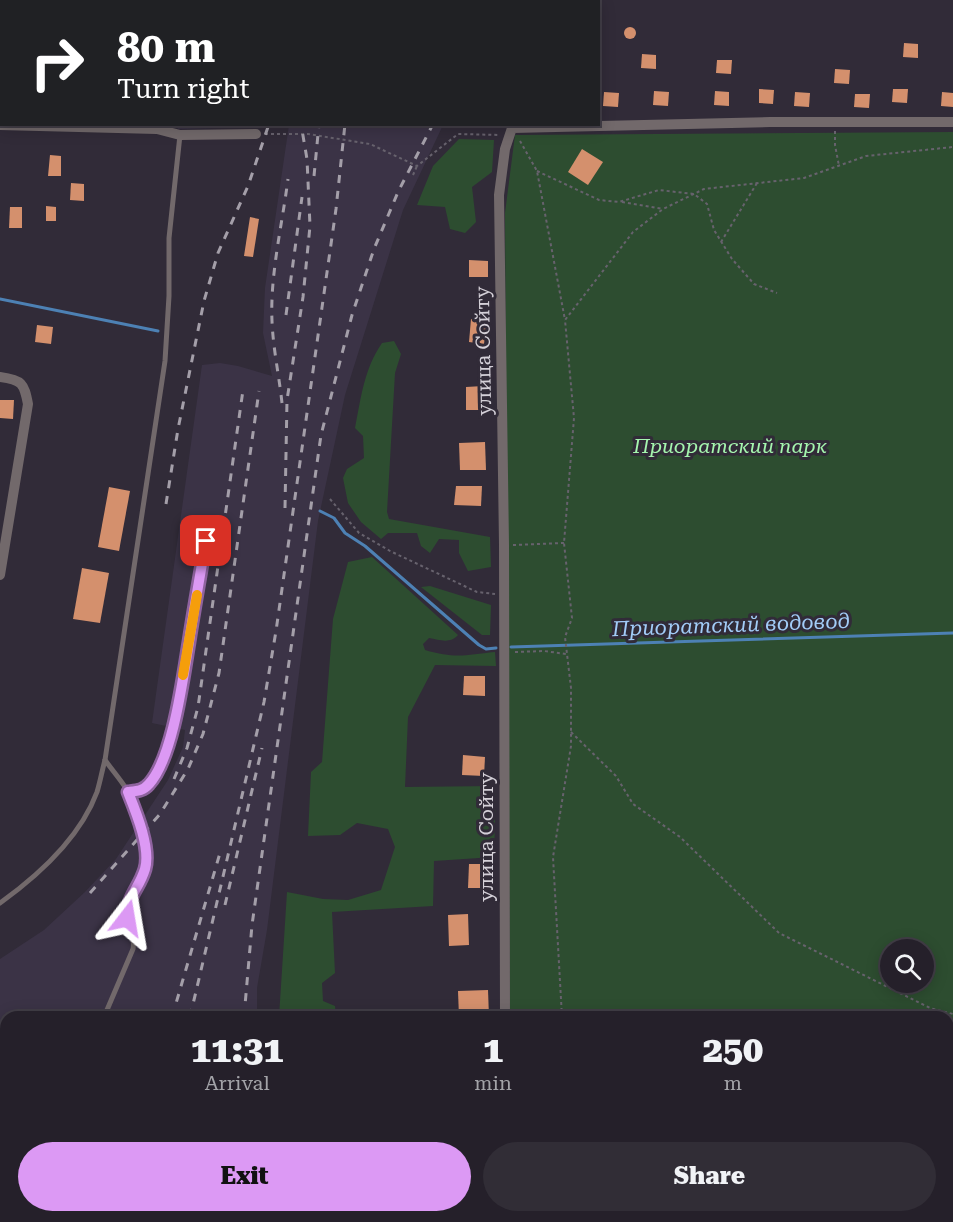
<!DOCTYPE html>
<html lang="en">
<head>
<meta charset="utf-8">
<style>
	:root { --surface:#25202a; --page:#312d36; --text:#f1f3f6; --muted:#a3a3a8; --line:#423e47; --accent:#dc99f4 }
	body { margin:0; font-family:"Roboto Serif",serif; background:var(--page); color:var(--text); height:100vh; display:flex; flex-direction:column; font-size:22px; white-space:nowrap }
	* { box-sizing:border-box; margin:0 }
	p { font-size:20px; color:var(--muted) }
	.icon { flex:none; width:33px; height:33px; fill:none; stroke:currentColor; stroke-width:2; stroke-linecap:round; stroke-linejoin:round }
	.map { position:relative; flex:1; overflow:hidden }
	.sheet { position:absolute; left:0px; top:1011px; width:954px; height:212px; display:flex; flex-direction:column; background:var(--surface); border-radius:18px 18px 0 0; box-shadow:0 3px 15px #0003,0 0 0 2px var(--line) }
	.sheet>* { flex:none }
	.hud { position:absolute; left:0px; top:0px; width:600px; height:126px; box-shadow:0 3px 15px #0003,0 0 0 2px var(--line); background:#202124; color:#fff; overflow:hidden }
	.buttons { position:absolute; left:880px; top:939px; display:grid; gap:12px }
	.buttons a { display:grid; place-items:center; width:54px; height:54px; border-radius:50%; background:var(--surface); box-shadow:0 3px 15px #0003,0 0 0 2px var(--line); font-size:30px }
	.pin { position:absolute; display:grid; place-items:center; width:51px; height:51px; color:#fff; margin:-26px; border-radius:12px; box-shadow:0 3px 9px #0006 }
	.me { position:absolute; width:66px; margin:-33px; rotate:14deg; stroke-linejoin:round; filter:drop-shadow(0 0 4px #0008) }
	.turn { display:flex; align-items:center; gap:21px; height:126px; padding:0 18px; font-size:27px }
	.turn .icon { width:78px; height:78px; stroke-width:2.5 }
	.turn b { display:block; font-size:42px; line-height:51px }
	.eta { display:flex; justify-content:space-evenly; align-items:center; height:102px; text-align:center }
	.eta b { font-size:36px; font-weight:800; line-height:42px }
	.action { display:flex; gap:12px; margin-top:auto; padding:12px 18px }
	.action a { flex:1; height:69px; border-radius:36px; background:var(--accent); color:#111; font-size:24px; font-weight:800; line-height:69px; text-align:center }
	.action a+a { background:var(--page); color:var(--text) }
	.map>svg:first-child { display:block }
	.built { fill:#3b3346 }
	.green { fill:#2d4d30; fill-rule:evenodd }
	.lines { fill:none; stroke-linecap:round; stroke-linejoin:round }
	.stream { stroke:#4d81b4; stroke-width:3 }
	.building { fill:#d4906d }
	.path { stroke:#67626d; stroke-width:2; stroke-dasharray:3 3; stroke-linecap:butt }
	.lane { stroke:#72696b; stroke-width:5 }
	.street { stroke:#72696b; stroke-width:10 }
	.rail { stroke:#a49fa9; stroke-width:3; stroke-dasharray:8 8; stroke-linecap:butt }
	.route-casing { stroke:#8f639f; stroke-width:15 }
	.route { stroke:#dc99f4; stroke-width:10 }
	.slow { stroke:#f59e0b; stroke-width:10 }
	.labels { text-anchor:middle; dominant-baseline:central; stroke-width:6; stroke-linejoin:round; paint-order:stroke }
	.street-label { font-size:20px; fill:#d4d0d8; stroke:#312b38 }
	.park-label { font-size:20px; font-style:italic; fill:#a5f6ae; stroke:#312b38 }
	.water-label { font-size:21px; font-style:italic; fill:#a2ccf7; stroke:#312b38 }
</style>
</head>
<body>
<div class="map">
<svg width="953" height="1222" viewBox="0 0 953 1222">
	<rect width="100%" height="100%" fill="#312b38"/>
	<g class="built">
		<path d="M160,0h345l-345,2z"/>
		<path d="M177,125h75v2l-74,2z"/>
		<path d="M289,125h154l-40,85 -58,185 -27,126 -51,409 -10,58v29h-251v199l153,1 -1,5h-158v-263l44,-29 41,-38 31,-33 52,-79 15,-33 2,-17 -33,-7 50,-358 18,-2 18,3 34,10 -9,-43 2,-45z"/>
	</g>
	<g class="green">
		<path d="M953,132v1090h-442v-6h437v-199h-438l-5,-804 10,-78zM891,950h33v32h-33z"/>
		<path d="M459,139l35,1 -2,32 -20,15 4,35 -11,11 -15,-4 -5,-22 -28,-2 16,-39z"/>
		<path d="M394,341l7,13 -6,19 -8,139 2,7 101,18 1,30 -23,4 -9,-18v-13l-20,-1 -9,14 -9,-7 -4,-13h-29l-7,6 -20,-17 -13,-19 -5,-25 4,-9 17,-11 -1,-22 -8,-8c6,-30 9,-59 27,-85z"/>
		<path d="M372,557l86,78c-8,9 -18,5 -29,3l-6,6 2,6c30,9 41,5 70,2l1,14 -61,-1 -27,52 -3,70 91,-1 -2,71 -60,4 -1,45 -101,6 3,61 -13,10 1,18 12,5 1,11h-57l8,-125 36,7 25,1 33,-10 14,-43 -7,-18 -31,-6 -17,12 -32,1 3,-64 11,-10 11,-143 15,-57z"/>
		<path d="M430,586l61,19 -1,30h-8l-61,-48z"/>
	</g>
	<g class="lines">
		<g class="stream">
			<path d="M0,299l158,32"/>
			<path d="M320,511l14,7 11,15 20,13 114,99 7,4 10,-1"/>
			<path d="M511,647l442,-14"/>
			<path d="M948,1161l5,1"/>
			<path d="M746,1222l4,-6"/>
		</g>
	</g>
	<g class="building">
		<circle cx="630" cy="33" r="6"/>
		<path d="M904,43l14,1v14l-15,-1z"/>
		<path d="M642,54l14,1v14l-15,-1z"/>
		<path d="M717,60h15l-1,14 -15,-1z"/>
		<path d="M835,69l15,1 -1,14 -15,-1z"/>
		<path d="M759,89l15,1 -1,14 -14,-1z"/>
		<path d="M893,89h15l-1,14 -15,-1z"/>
		<path d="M654,91l15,1 -1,14 -15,-1z"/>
		<path d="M715,91l14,1v14l-15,-1z"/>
		<path d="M604,92l15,1 -1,14 -15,-1z"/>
		<path d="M795,92l15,1 -1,14 -15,-1z"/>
		<path d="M942,92l11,1v14l-12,-1z"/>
		<path d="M855,94h15l-1,14 -15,-1z"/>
		<path d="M582,149l21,13 -15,23 -20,-13z"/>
		<path d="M50,155l11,1v20h-13z"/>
		<path d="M71,183l13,1v17l-14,-1z"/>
		<path d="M46,206l10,1v14h-10z"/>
		<path d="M10,207h12v21h-13z"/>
		<path d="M250,217l9,2 -6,38 -9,-1z"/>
		<path d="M469,260l19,1v16h-19z"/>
		<path d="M471,319l16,1 -3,24 -15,-2z"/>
		<path d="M37,325l16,2 -2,17 -16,-2z"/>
		<path d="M483,386l1,24h-18v-23z"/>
		<path d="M0,400h14l-1,19 -13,-1z"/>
		<path d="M485,442l1,28h-26l-1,-27z"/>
		<path d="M456,486h26l-1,20 -27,-1z"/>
		<path d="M109,487l21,4 -11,60 -21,-4z"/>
		<path d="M82,568l27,5 -9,50 -27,-4z"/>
		<path d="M464,676h21v20l-22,-1z"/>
		<path d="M463,755l22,2 -1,19 -22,-1z"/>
		<path d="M469,864h23v24h-24z"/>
		<path d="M468,914l1,31 -20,1 -1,-31z"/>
		<path d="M488,990l1,27h-30l-1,-26z"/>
	</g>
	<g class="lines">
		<g class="path">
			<path d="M835,131v14l4,21"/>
			<path d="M265,134h43l62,10 47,22 41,-32 42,1"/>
			<path d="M520,141l17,30 28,149"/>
			<path d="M537,171l62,29 20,2 40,-12 35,4 13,10 7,26 18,29 22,25 23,9"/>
			<path d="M413,175l4,-9"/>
			<path d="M622,202l41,7"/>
			<path d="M721,242l36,-59"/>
			<path d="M330,499l29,34 31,18 87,41 18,2"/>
			<path d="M513,545l51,-2"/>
			<path d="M515,652l29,-1 22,3"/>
			<path d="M571,732l45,44 17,28 47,33 99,96 151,75 23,6"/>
			<path d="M514,1014h30l18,-5"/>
			<path d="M562,1017l-9,-160 18,-111v-58l-6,-51 7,-19 -8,-75 10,-125 -9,-98 68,-88 30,-23 41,-20 100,-11 62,-22 87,-9"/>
			<path d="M621,1216v6"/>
		</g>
		<g class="lane">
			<path d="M172,2l1,-2"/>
			<path d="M128,792c9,-1 15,-2 21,-8 25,-27 33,-101 39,-137 6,-35 12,-71 17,-106"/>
			<path d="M0,903c39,-28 80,-65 97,-111 3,-10 5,-21 8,-32l60,-399 4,-65v-58l11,-103"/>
			<path d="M104,1017l29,-68c3,-14 -7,-25 -6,-40 2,-15 13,-25 18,-38 6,-16 -8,-66 -18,-81 -6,-10 -15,-20 -22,-30"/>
			<path d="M330,1216l1,6"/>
			<path d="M46,1222l1,-6"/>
		</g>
		<g class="street">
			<path d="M51,2v-2"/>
			<path d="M0,125l157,4 23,6 76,-1"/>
			<path d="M0,377c22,3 24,6 28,27l-28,171"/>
			<path d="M505,1017l-1,-472 -5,-350 6,-46 7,-21 258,-6h183"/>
			<path d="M504,1222v-6"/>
		</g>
		<g class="rail">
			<path d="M300,2v-2"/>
			<path d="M361,2v-2"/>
			<path d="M371,2l1,-2"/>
			<path d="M544,2l3,-2"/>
			<path d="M314,176l5,-52"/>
			<path d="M286,315l16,-118"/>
			<path d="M282,403c-3,-28 -9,-55 -10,-82 -2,-47 10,-95 16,-142"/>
			<path d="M166,504l12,-75 26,-128 14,-48 30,-67 21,-62"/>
			<path d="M285,508l2,-108 16,-103 7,-71 -3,-67 -6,-35"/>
			<path d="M174,779l13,-31 11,-41 45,-317"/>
			<path d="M90,893l70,-79 28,-45 15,-35 16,-61 40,-282"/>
			<path d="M225,905l37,-157"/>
			<path d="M172,1017l48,-164"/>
			<path d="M190,1017l74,-315 12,-71 60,-422 9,-85"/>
			<path d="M244,1017l8,-92 69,-490 31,-120 22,-66 24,-57 35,-68"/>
			<path d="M257,1216l1,6"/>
			<path d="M120,1222l2,-6"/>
			<path d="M142,1222l1,-6"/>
			<path d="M152,1222l1,-6"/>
		</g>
	</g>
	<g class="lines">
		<g class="route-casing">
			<path id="route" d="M127,918c1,-24 12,-29 18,-49 6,-21 -9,-57 -17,-77 9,-1 15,-1 21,-8 24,-26 34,-106 40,-142 5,-33 11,-67 17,-101"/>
		</g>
		<use href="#route" class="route"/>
		<path class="slow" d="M183,675l14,-80"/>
	</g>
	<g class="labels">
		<g class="street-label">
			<text transform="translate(483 351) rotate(-91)">улица Сойту</text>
			<text transform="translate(486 837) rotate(-90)">улица Сойту</text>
		</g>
		<g class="park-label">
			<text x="730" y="446">Приоратский парк</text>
		</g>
		<g class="water-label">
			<text transform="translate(731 625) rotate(-2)">Приоратский водовод</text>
		</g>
	</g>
</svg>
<div class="buttons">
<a><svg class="icon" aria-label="search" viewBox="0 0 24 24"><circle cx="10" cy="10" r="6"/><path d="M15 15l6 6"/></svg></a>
</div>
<div class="pin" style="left:206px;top:541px;background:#d93025"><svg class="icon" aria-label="arrive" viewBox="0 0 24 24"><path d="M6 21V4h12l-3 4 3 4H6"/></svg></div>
<svg class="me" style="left:127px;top:918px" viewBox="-20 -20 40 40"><path d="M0-17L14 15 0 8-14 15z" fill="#dc99f4" stroke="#fff" stroke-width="4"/></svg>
<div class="hud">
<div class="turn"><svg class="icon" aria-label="right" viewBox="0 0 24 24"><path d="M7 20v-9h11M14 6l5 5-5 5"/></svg><div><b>80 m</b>Turn right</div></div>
</div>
<section class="sheet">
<div class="eta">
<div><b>11:31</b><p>Arrival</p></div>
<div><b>1</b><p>min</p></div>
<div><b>250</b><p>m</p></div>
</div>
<div class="action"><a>Exit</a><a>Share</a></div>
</section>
</div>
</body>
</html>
